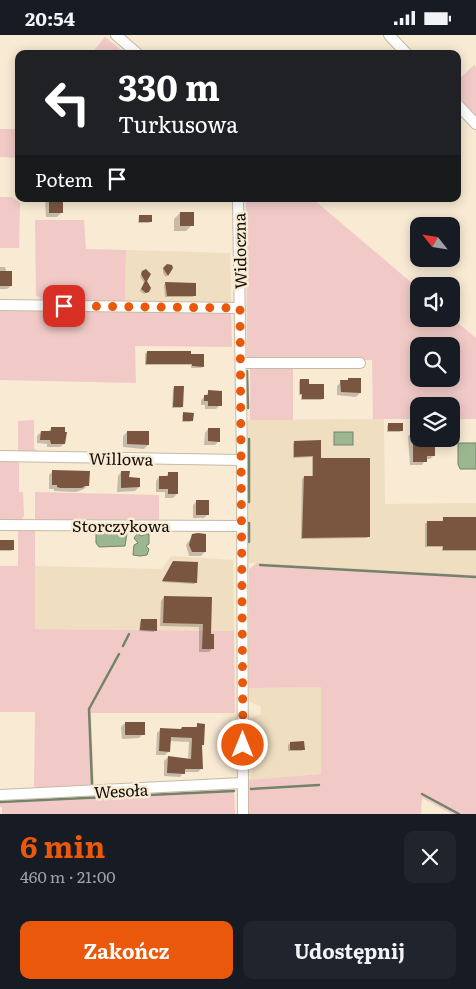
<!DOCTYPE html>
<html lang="pl">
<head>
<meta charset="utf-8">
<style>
	:root { --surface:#171b24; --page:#20242c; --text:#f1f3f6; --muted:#9ea1a6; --accent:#ea580c }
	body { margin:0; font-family:Literata,serif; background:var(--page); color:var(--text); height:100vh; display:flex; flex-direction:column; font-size:19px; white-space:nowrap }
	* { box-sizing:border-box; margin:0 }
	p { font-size:16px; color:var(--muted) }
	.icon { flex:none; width:28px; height:28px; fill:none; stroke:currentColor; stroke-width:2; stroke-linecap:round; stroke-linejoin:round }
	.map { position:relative; height:779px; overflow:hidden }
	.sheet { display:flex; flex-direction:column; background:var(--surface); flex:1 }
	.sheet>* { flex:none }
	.banner { position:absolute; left:15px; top:15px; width:446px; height:152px; border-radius:10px; box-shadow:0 2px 12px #0003; background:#202124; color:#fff; overflow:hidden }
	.needle { width:32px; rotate:300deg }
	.controls { position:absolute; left:410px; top:182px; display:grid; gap:10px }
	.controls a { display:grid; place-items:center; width:50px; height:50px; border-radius:10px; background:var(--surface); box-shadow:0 2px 12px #0003; font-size:25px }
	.pin { position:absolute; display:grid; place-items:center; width:42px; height:42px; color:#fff; margin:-21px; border-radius:10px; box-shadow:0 2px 8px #0006 }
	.me { position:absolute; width:55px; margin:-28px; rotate:0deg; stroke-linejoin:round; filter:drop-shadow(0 0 4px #0008) }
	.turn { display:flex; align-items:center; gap:18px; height:105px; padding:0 20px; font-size:22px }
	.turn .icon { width:65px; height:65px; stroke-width:2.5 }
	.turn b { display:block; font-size:35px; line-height:42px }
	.then { display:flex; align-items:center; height:48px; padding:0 20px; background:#0003; gap:10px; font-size:19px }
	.round { display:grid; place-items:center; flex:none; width:52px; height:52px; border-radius:10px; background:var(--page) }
	.summary { display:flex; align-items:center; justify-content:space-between; height:85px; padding:0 20px }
	h1 { font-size:30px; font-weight:700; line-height:38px; color:var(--accent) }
	.primary-button { display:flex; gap:10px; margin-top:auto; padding:10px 20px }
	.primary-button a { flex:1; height:58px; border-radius:10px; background:var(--accent); color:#fff; font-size:20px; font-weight:700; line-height:58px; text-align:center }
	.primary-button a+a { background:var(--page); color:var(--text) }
	.status { display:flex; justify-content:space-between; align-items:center; height:35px; padding:0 25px; background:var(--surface); direction:ltr }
	.status svg { height:14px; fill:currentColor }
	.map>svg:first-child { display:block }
	.built { fill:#f0dec1 }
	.green { fill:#f1cac7; fill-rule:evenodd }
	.water { fill:#9cb692; stroke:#728368 }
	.shadow { fill:#0003 }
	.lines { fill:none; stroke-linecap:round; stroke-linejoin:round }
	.stream { stroke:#728368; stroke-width:2.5 }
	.building { fill:#7a5640 }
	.minor-casing { stroke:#c7baa4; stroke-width:12 }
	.minor { stroke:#fff; stroke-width:10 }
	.route { stroke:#ea580c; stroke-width:9; stroke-dasharray:0 16.2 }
	.labels { text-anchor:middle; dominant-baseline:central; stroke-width:5; stroke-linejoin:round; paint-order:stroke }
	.street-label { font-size:16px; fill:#110d06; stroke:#f8ead3 }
</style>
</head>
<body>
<div class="status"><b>20:54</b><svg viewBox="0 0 49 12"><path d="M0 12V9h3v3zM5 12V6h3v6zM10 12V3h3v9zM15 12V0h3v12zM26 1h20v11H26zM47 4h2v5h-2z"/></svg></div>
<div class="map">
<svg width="476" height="779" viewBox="0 0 476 779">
	<rect width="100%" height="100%" fill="#f8ead3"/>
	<g class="built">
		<path d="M126,215l104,3 1,49 -106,-1z"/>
		<path d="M384,384l1,85 91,-1v72l-228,-12 -1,-143z"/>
		<path d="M171,521l62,4 1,71 -199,-2v-63l127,3z"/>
		<path d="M321,652v87l-71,6 2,-13 -2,-2v-47l11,-4v-7l-12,-6v-13z"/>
	</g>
	<g class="green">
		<path d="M105,2l21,17h-35z"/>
		<path d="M474,30l2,3v48l-18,-20v-16z"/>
		<path d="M0,94h19v29l-19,-1z"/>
		<path d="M0,162h12l8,6 -1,45h-19z"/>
		<path d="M246,164h67l106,90v30h32v-2l25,21v81h-25v-13h-32v13h-46l-1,-59h-125zM419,311h32v33h-32z"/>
		<path d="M35,185h49l2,29 40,1 -1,51 -81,-1 -8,-5z"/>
		<path d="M0,274l231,2 1,36 -97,-1 1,37 -136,-3z"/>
		<rect x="250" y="333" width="43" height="52"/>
		<path d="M34,385v28l5,5h-21v-32z"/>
		<path d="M0,425l19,1v31h4l1,24c-4,9 -16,6 -24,6z"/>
		<path d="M35,457l124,3v28l-124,-1z"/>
		<path d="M35,493v101l199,2 1,82h-144l3,73 -56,3 -4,-3 1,-74h-35v-146h18v-37z"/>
		<path d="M257,528l219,12v239h-24l-30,-16 -1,16h-173v-34l73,-6v-87l-72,1v-119z"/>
		<path d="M234,753l1,26h-233v-7h-2v-9z"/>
	</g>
	<g class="water">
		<rect x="334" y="397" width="19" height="13"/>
		<path d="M458,408h18v26h-16l-2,-5z"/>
		<path d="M125,496l2,2 -2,13 -26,1 -3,-4v-10z"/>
		<path d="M137,499l5,2 3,-2h4v10l-3,2 3,3 -2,6 -7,1 -7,-1 1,-10 4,-2 -4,-5z"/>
	</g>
	<g class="shadow">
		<path d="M45,164h16v14l-4,4h-11z"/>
		<path d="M180,178l12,12 -6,6h-12v-12z"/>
		<path d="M139,181l12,5 -2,2h-11z"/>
		<path d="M168,230l4,4 -6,8 -3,-4v-4z"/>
		<path d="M0,232h5l6,19 -4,3h-7z"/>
		<path d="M146,236l-1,10 3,11 -4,2 -4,-3 4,-8 -4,-7z"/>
		<path d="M166,248l29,12 -2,2h-28l-1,-12z"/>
		<path d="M147,317l43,3 13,11 -2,2h-10v-3h-46v-11z"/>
		<path d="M360,344v14l-4,4 -19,-2v-9l4,-4z"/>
		<path d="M300,345l8,6 15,12 -2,2h-20v-5h-2v-14z"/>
		<path d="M174,352l8,20 -1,1h-9l1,-19z"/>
		<path d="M209,357l11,13 -4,4h-11v-4h-4v-5z"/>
		<path d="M184,379l8,7 -2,1h-8v-7z"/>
		<path d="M389,389l12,7 -1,1h-13v-6z"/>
		<path d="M51,393l13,16 -4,3h-13v-3l-10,-1v-7l4,-4h7z"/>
		<path d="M208,394l11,12 -4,4h-11l1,-12z"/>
		<path d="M127,397l21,13 -4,4 -21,-2v-11z"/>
		<path d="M412,398h7v6h14v17l-3,3h-4l-4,6h-12l-2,-29z"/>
		<path d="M294,407l26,17 49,77 -2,2 -66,1 1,-60 2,-2h8v-20l-19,1v-14z"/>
		<path d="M53,436l35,14 -4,4 -8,3 -22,-1v-2h-5v-14z"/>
		<path d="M121,437l18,15 -4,4 -18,1 1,-16z"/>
		<path d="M169,438l8,21 -4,4h-8v-6h-9v-11l3,-4h6z"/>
		<path d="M197,466l11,13 -4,4h-11v-13z"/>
		<path d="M444,484h32v32h-34v-4h-17v-23l2,-2h14z"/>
		<path d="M193,500l12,17 -4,4h-12l-3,-11z"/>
		<path d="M0,506l13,9 -2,1h-11z"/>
		<path d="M172,529l24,18 -2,2 -32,-2z"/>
		<path d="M164,562l47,1 -1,38 2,13 -3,3h-10v-25l-39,-1 1,-25z"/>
		<path d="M141,585l14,10 -1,2 -15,-1 1,-9z"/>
		<path d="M125,688l18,11 -4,4 -17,1 -1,-12z"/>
		<path d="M198,690l5,20 -2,1 1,22 -4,4h-14l-4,5 -16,-1v-15l4,-4 20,3 1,-18 -20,-1 -1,11 -3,3h-9l1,-22 4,-4 19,1 2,-2h12z"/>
		<path d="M290,708l13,6 -1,2h-14v-6z"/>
	</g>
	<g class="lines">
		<g class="stream">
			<path d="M247,336l1,37"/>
			<path d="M249,467v-63"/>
			<path d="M249,488v19"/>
			<path d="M260,530l216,12"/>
			<path d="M123,611l6,-12"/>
			<path d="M92,749l-3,-75 30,-55"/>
			<path d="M251,754l68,-4"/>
			<path d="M422,759l37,20"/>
			<path d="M0,767l234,-11"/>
		</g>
	</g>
	<g class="building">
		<rect x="49" y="164" width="14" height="14"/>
		<rect x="180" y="177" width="14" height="14"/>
		<rect x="139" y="180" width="13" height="7"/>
		<path d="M167,229l5,1 1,3 -5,8 -5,-8z"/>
		<path d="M146,234l5,5 -4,7 4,7 -2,4 -3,1 -5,-4 4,-8 -4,-7 1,-3z"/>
		<rect x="0" y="236" width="12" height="15"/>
		<path d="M165,247l31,1v13h-29z"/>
		<path d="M147,316h44v3h13v13l-12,-1v-2h-46z"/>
		<path d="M348,343h13v15l-20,-1 -1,-12h8z"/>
		<path d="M300,344h9v5h15v15h-22v-5h-2z"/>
		<path d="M174,351h10l-1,21h-10z"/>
		<path d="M208,355l14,1v15h-14v-5h-4v-6h4z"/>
		<path d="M183,377l11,1 -1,8h-10z"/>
		<rect x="388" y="388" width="15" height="8"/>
		<path d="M51,392h14v5h2l-2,12h-14l-1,-4h-10l1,-9h10z"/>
		<path d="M208,393h12v14l-12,-1z"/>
		<path d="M127,396h22v14l-22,-1z"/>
		<path d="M413,404h18v6h4v11h-8v6h-14z"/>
		<path d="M321,405v18h49v79l-68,1 2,-62h9v-20l-19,1v-16z"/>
		<path d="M52,435l38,1 -1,15h-5v1l-3,1h-21l-3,-1v-2h-5z"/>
		<path d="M121,436h9l-1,6 11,1v9l-19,1z"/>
		<path d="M168,437h10v22h-10v-5h-9v-13h9z"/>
		<rect x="196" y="465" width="13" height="15"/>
		<path d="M443,482h33v33h-33v-4h-16v-25h16z"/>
		<path d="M198,498l8,1v18h-14l-3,-7 3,-11z"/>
		<rect x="0" y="505" width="14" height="10"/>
		<path d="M173,526l25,1 -1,21 -35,-2z"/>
		<path d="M164,561l48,1 -1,37h3v15h-12l1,-25 -40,-1z"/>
		<path d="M141,584h16v12l-17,-1z"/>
		<rect x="125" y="687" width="20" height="13"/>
		<path d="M197,688l8,1 -1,21h-2l1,24h-18v5l-18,-1 1,-17 23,3 1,-21 -21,-1 -1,15 -11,-1 1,-23 21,1 1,-2h15z"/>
		<path d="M304,706l1,9h-15v-8z"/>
	</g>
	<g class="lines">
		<g class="minor-casing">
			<g id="minor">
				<path d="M116,0l22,19"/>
				<path d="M389,0l18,19"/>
				<path d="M458,70l18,19"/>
				<path d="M238,164l4,261 1,354"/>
				<path d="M0,270l240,3"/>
				<path d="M241,328h119"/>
				<path d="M0,421l242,4"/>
				<path d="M0,490l242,1"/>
				<path d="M0,760l243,-12"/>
			</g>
		</g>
		<use href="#minor" class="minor"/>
	</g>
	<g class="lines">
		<path class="route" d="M64,271l176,2 3,437"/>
	</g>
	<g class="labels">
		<g class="street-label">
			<text transform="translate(239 216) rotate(-91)">Widoczna</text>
			<text transform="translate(121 423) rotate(1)">Willowa</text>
			<text x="121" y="490">Storczykowa</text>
			<text transform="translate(121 755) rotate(-3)">Wesoła</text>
		</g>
	</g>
</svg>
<div class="controls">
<a><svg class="needle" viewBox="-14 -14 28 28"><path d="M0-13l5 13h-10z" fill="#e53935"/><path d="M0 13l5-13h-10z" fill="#9ea1a6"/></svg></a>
<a><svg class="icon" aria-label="sound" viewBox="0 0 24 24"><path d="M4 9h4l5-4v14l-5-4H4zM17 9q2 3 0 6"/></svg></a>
<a><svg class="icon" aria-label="search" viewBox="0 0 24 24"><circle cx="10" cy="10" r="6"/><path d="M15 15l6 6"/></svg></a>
<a><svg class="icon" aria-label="layers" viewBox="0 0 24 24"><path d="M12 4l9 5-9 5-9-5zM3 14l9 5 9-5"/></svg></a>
</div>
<div class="pin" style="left:64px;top:271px;background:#d93025"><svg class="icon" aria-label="arrive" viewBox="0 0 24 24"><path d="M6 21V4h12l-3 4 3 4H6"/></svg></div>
<svg class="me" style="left:243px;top:710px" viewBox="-20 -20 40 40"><circle r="17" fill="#ea580c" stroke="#fff" stroke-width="3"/><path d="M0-11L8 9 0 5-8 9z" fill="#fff"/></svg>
<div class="banner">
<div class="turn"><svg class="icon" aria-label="left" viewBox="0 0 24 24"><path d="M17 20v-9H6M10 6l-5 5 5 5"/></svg><div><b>330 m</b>Turkusowa</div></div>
<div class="then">Potem<svg class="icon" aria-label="arrive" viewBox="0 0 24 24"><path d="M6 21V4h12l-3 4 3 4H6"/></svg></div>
</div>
</div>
<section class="sheet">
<div class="summary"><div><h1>6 min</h1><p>460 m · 21:00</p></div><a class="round"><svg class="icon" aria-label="close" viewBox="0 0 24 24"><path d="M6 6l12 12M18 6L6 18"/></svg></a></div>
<div class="primary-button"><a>Zakończ</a><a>Udostępnij</a></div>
</section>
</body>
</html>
